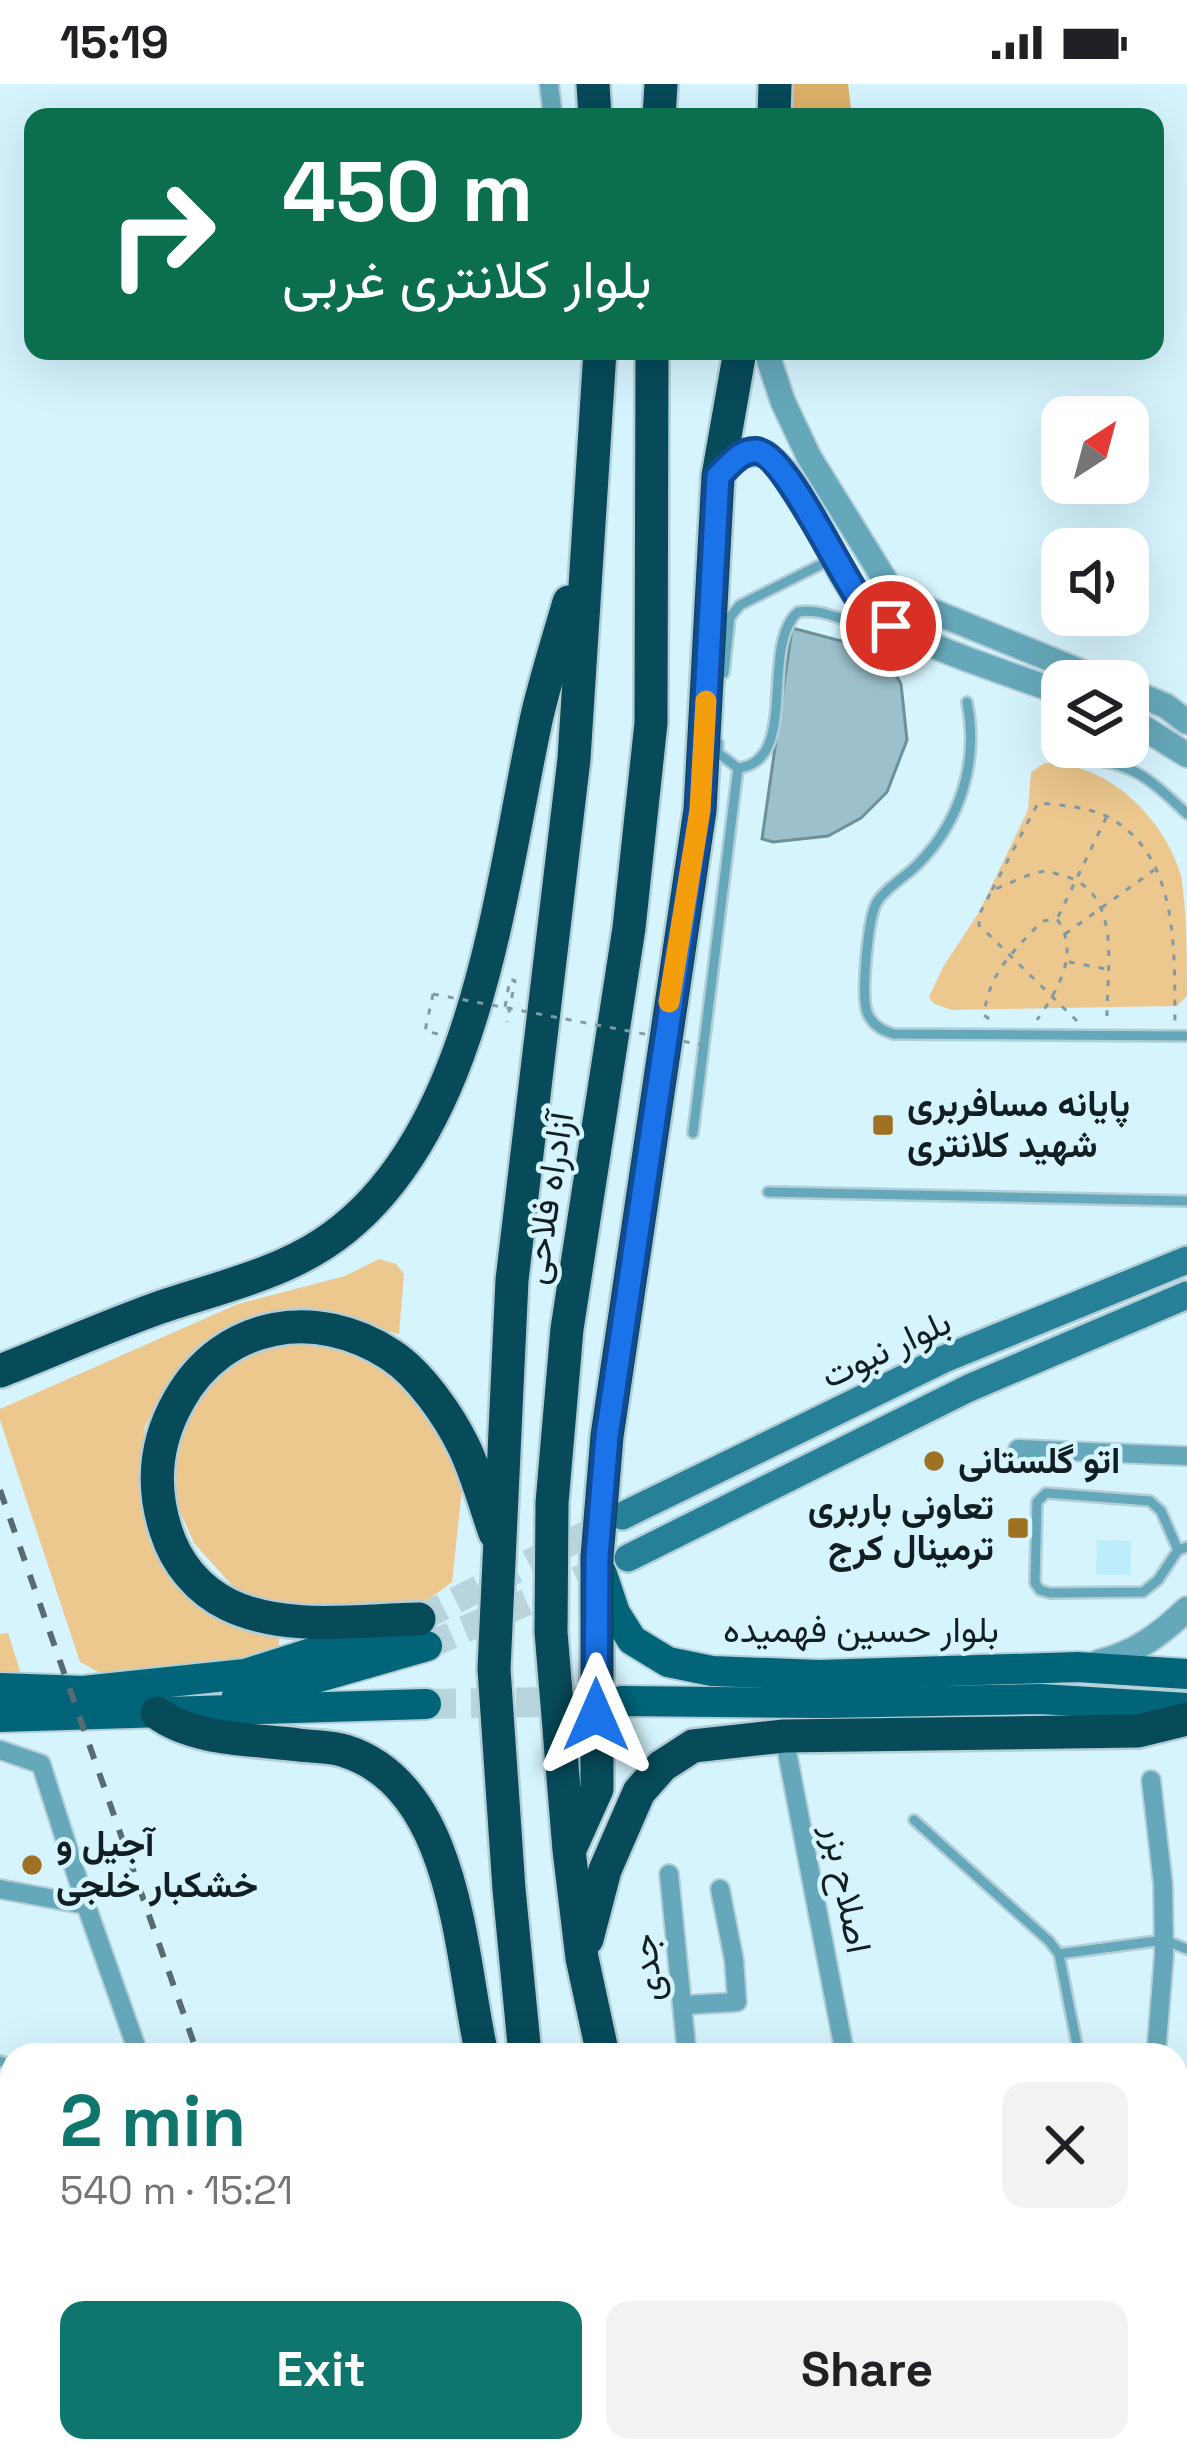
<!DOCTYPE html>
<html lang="en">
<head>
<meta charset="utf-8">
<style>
	:root { --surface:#fff; --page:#f2f2f2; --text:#202124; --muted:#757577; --accent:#0f766e }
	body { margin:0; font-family:"Space Grotesk",Vazirmatn,sans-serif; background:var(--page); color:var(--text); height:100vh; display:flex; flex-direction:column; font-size:45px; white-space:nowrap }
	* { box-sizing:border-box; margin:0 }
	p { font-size:39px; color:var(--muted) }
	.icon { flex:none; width:66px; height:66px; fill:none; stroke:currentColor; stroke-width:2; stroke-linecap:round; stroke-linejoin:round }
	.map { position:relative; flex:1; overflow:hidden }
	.drawer { position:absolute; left:0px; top:1959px; width:1188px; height:420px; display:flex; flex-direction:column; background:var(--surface); border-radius:36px 36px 0 0; box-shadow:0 12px 48px #0002 }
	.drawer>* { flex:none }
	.hud { position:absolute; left:24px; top:24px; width:1140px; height:252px; border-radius:24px; box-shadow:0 12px 48px #0002; background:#0b6e4f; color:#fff; overflow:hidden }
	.needle { width:78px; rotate:36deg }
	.controls { position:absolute; left:1041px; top:312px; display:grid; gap:24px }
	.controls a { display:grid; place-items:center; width:108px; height:108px; border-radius:24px; background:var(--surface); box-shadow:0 12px 48px #0002; font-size:60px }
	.pin { position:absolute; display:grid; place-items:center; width:102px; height:102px; color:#fff; margin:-51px; border:6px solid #fff; border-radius:50%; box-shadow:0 3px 12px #0007 }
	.me { position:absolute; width:132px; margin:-66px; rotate:0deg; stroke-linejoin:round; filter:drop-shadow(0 0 9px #0008) }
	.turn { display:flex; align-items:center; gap:42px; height:252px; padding:0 60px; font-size:54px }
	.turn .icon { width:156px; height:156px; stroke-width:2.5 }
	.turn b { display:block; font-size:84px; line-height:102px }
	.round { display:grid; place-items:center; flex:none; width:126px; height:126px; border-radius:24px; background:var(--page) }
	.summary { display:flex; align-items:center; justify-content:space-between; height:204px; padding:0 60px }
	h1 { font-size:72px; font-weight:600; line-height:90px; color:var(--accent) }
	.cta { display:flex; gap:24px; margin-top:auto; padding:24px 60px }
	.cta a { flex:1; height:138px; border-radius:24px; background:var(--accent); color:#fff; font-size:48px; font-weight:600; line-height:138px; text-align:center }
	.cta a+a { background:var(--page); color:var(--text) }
	.status { display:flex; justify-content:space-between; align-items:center; height:84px; padding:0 60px; background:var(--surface); direction:ltr }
	.status svg { height:33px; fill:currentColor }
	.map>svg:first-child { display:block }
	.built { fill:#bdecfb }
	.green { fill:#ecc78e }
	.forest { fill:#ddb068 }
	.building { fill:#9cc0cc; stroke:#6d909b; stroke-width:3 }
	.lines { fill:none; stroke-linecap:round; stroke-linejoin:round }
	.secondary-tunnel { stroke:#b8d4dd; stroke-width:27; stroke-dasharray:27 14; stroke-linecap:butt }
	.primary-tunnel { stroke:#b8d4dd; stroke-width:30; stroke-dasharray:30 15; stroke-linecap:butt }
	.service-casing { stroke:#b3ced7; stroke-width:14 }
	.minor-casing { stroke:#b3ced7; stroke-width:22 }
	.tertiary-casing { stroke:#b3ced7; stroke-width:28 }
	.secondary-casing { stroke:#b3ced7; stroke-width:32 }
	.primary-casing { stroke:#b3ced7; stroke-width:34 }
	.motorway-casing { stroke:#b3ced7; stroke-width:38 }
	.path { stroke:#839aa2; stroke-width:3; stroke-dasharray:6 9; stroke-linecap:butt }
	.service { stroke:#65a8bb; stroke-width:9 }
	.minor { stroke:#65a8bb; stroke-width:18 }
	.tertiary { stroke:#65a8bb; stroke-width:24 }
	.secondary { stroke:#268198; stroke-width:27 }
	.primary { stroke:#016479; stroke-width:30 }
	.motorway { stroke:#074a5a; stroke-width:33 }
	.rail { stroke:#576b71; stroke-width:6; stroke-dasharray:15 15; stroke-linecap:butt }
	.path-bridge { stroke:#839aa2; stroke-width:3; stroke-dasharray:6 9; stroke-linecap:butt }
	.route-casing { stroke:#114b97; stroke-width:30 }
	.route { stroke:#1a73e8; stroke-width:21 }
	.slow { stroke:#f59e0b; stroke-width:21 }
	.poi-dot { fill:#9e7222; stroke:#d6f4fe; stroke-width:4.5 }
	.labels { text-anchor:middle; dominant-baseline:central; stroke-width:9; stroke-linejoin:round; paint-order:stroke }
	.poi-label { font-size:36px; font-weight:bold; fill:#111f23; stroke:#d6f4fe; text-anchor:start }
	.street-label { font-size:36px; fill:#111f23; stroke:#d6f4fe }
</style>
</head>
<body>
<div class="status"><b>15:19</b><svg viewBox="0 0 49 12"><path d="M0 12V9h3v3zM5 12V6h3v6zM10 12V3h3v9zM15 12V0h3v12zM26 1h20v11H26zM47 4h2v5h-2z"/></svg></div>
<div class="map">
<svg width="1187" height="2379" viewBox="0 0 1187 2379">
	<rect width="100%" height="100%" fill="#d6f4fe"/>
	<path class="built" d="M1097,1456l34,1v34h-35z"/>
	<g class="green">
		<path d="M1045,679c64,0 118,54 136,112 6,38 6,82 6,121l-10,10 -226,4 -18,-7 -4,-6 14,-30 36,-55 49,-102 3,-38z"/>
		<path d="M379,1175l17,5 8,10 -5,60 -79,-19 -88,17 -36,18 -35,46 -16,30 -3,42 8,44 91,114 38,11v12l-25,8 -146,20 -28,-15 -80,-242v-11l238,-105 107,-28z"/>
		<path d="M323,1256l47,13 60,54 32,82 -10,93 -31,23 -159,5 -24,-18 -44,-49 -15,-34 -10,-51 26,-69 27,-25 45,-20z"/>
		<path d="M8,1549l14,44 -22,-2v-41z"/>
	</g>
	<g class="forest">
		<path d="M787,0h61l4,33h-64z"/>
		<path d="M157,2367h112l4,12h-115z"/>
	</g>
	<path class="building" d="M792,544l91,24 18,32 6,56 -20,52 -26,26 -33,18 -55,6 -11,-3z"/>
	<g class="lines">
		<g class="secondary-tunnel">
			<path d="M419,1535l193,-98"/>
			<path d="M427,1562l188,-83"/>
		</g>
		<path class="primary-tunnel" d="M426,1620l192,-3"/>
		<g class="service-casing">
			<g id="service">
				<path d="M724,589l6,-56 10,-12 92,-46"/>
				<path d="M967,618c12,58 -6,119 -49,162 -12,13 -31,22 -41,38 -9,14 -16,93 -10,110 5,13 15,19 27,22l293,2"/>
				<path d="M718,659v10l20,15c62,-6 21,-122 60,-156 28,-5 53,15 81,15"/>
				<path d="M1069,672c63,8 73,15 118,58"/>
				<path d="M693,1049l45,-365"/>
				<path d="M768,1108l419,9"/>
				<path d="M1178,1466l-17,-39 -11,-10 -104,-8 -9,9 -2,81 5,7 10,3 93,-1 15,-12 20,-30 9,-3"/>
				<path d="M914,1736l135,121 10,13 20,101"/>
				<path d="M1059,1870l105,-14 23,9"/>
				<path d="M0,1977l12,4"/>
				<path d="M1176,2076l11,5"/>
				<path d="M0,2084h12"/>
				<path d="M1176,2199l11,4"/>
				<path d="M1176,2333l11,5"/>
				<path d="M564,2367l3,12"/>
			</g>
		</g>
		<g class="minor-casing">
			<g id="minor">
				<path d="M549,0l4,33"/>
				<path d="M1018,1365l169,7"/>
				<path d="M784,1652l61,319"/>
				<path d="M0,1666l41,14 45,141 -86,-16"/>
				<path d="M1151,1696l12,104 1,71 -8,100"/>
				<path d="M669,1790l18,181"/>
				<path d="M86,1821l53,150"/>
				<path d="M685,1921l52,-3 -3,-42 -14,-71"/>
				<path d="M0,2136l12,6"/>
				<path d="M139,2367l2,12"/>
				<path d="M932,2379l12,-12"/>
			</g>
		</g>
		<g class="tertiary-casing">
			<g id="tertiary">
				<path d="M766,267l17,51 26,55 86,139 209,85"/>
				<path d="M718,392l23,-22h26c49,36 56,112 100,155 32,31 149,67 195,84"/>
				<path d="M1128,606l38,16 21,16"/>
				<path d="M1128,634l59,37"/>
				<path d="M1099,1578c36,-9 61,-27 88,-53"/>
				<path d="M1006,2367l17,12"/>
			</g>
		</g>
		<g class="secondary-casing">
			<g id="secondary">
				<path d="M622,1432l322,-157 243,-99"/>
				<path d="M628,1474l341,-170 218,-93"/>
			</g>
		</g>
		<g class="primary-casing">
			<g id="primary">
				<path d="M602,1490l13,39 17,27 36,22 44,9 107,4 259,-8 109,7"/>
				<path d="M0,1604l83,3 162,-17 151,-48"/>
				<path d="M237,1611l47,-8 143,-41"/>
				<path d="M622,1617l201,2 218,-4 146,9"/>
				<path d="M0,1633l426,-13"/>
			</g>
		</g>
		<g class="motorway-casing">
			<g id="motorway">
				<path d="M593,0l2,33"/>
				<path d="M659,33l2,-33"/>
				<path d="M774,33l1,-33"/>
				<path d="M0,1287c54,-21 107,-45 161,-64 53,-18 115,-32 162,-63 156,-101 177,-361 214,-528 9,-38 21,-76 32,-114"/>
				<path d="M419,1535c-60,1 -134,13 -190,-14 -31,-15 -53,-42 -63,-74 -15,-46 -11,-89 13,-131 44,-79 138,-94 212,-45 29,19 58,61 73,92 13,27 21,58 31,86"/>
				<path d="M157,1629c38,28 97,26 142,32 14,2 32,1 46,6 114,36 115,209 137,304"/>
				<path d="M570,1765l27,-60v-232l10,-121 93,-626 18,-334 22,-125"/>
				<path d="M587,1855l18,-69 34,-78 23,-26 31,-20 91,-10 354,-5 49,-12"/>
				<path d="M525,1971l-16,-166 -15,-220 18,-389 62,-521 26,-408"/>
				<path d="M603,1971l-21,-97 -13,-108 -18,-218 1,-129 15,-174 62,-401 22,-205 1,-372"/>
				<path d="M620,2367l4,12"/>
				<path d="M687,2367l3,12"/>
			</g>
		</g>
		<g class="path">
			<path d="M992,806l46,-87c22,2 52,4 72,15 70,39 64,135 65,203"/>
			<path d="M1058,833l48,-99"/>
			<path d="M1065,850l89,-64"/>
			<path d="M1069,878l37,7"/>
			<path d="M433,910l-8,37 13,3"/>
			<path d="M505,923l5,-28 5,2 -8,41"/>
			<path d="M989,935l-5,-4c5,-43 29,-63 58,-94l15,-2c24,34 0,72 -20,101"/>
			<path d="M1077,937l-98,-96v-10l13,-25c16,-5 38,-18 54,-19 3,0 16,5 19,5 59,18 41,96 42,144"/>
		</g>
		<use href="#service" class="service"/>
		<use href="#minor" class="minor"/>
		<use href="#tertiary" class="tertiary"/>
		<use href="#secondary" class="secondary"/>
		<use href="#primary" class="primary"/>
		<use href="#motorway" class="motorway"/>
		<g class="rail">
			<path d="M0,1406l198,565"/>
			<path d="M325,2367l5,12"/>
		</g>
		<path class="path-bridge" d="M433,910l275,52"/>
	</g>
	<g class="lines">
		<g class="route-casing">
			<path id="route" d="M596,1631l1,-158 10,-121 93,-626 18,-334c11,-10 22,-26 38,-25 29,2 84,123 106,152 8,9 19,16 29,23"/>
		</g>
		<use href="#route" class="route"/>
		<path class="slow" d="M669,918l31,-192 6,-109"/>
	</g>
	<g class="poi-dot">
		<rect x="871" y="1029" width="24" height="24" rx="6"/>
		<circle cx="934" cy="1377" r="12"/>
		<rect x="1006" y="1432" width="24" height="24" rx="6"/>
		<circle cx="32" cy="1781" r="12"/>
	</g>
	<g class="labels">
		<g class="poi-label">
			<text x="907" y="1020">پایانه مسافربری<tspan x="907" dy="41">شهید کلانتری</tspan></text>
			<text x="958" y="1377">اتو گلستانی</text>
			<text x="994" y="1423" text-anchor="end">تعاونی باربری<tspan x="994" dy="41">ترمینال کرج</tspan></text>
			<text x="56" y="1760">آجیل و<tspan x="56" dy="41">خشکبار خلجی</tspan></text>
		</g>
		<g class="street-label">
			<text transform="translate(548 1114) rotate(-81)">آزادراه فلاحی</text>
			<text transform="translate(886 1265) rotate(-25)">بلوار نبوت</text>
			<text x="861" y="1546">بلوار حسین فهمیده</text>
			<text transform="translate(847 1805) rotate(79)">اصلاح بزر</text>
			<text transform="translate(647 1884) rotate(-97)">جدی</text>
		</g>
	</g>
</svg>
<div class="controls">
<a><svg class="needle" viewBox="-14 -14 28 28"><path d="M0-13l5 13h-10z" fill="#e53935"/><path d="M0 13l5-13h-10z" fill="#757577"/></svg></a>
<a><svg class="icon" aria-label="sound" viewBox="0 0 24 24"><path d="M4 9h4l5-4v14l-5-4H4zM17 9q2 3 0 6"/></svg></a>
<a><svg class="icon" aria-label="layers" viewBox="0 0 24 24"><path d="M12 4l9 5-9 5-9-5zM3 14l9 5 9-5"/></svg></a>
</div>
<div class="pin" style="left:891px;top:542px;background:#d93025"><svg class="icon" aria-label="arrive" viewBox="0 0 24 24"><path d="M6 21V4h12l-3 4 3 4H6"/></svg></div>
<svg class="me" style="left:596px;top:1631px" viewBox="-20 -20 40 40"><path d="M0-17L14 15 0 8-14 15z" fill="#1a73e8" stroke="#fff" stroke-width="4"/></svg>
<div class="hud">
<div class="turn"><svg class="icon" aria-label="right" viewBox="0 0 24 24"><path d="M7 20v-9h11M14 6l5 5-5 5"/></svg><div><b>450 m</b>بلوار کلانتری غربی</div></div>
</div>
<section class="drawer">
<div class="summary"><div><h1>2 min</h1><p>540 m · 15:21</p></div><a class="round"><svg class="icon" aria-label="close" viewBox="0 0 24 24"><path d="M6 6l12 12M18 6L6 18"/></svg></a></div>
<div class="cta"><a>Exit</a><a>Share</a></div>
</section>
</div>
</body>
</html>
